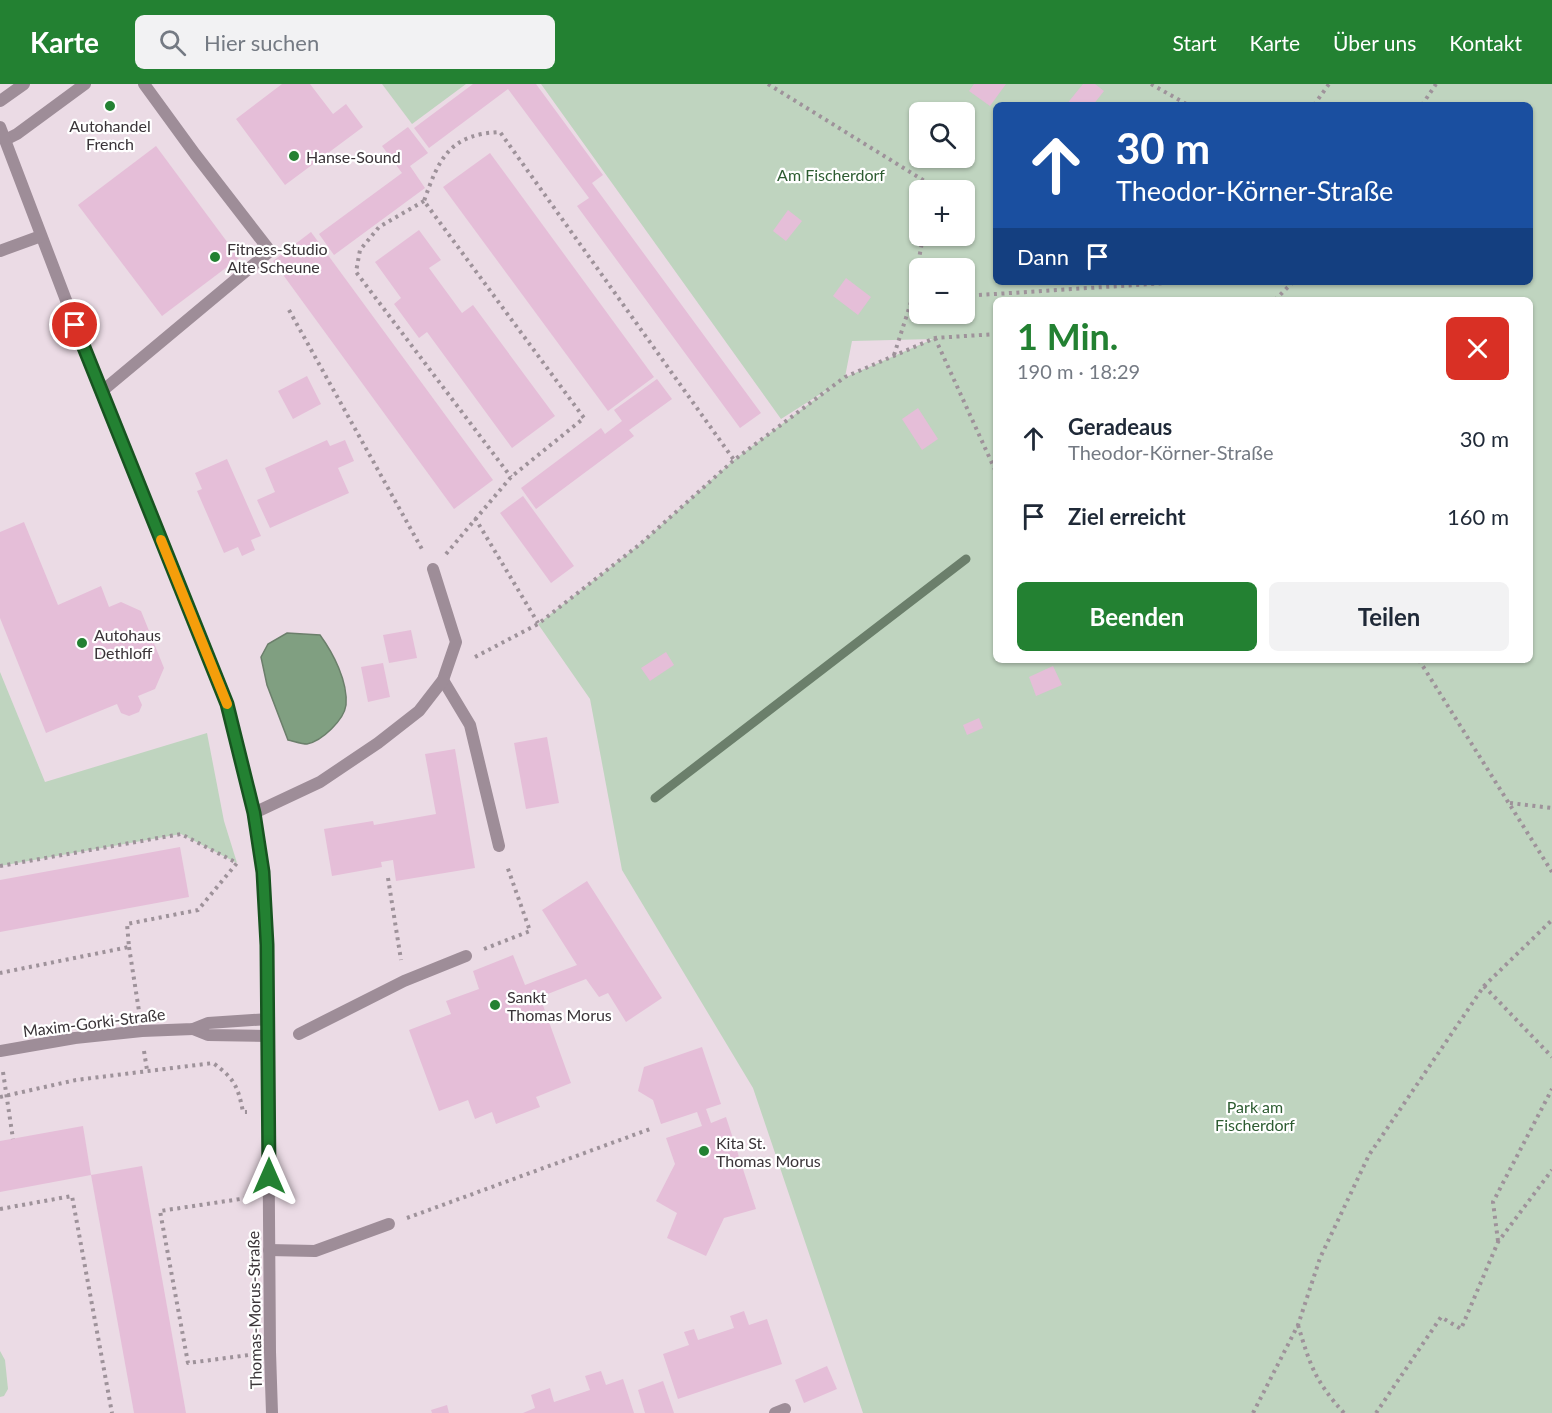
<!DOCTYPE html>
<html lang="de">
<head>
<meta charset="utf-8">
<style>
	:root { --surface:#fff; --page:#f2f2f3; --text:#1f2937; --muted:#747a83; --accent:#238132 }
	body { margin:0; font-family:Lato,sans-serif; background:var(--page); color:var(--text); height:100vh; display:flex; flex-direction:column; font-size:22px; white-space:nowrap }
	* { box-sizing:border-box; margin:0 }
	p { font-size:20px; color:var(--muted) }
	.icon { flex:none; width:33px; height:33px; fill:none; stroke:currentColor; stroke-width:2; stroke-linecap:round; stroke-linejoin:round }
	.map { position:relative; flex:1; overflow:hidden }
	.side { position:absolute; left:993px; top:213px; width:540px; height:366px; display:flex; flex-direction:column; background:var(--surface); border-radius:9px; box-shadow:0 2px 4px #0004 }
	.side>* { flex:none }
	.top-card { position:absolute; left:993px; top:18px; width:540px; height:183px; border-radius:9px; box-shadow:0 2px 4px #0004; background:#1a4fa0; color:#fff; overflow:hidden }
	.controls { position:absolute; left:909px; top:18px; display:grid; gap:12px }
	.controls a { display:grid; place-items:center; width:66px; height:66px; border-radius:9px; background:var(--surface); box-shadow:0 2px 4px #0004; font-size:30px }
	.pin { position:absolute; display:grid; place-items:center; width:51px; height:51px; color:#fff; margin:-26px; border:3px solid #fff; border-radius:50%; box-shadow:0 2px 6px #0007 }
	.me { position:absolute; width:66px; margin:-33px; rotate:0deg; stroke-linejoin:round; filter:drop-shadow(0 0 4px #0008) }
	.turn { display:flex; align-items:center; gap:21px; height:126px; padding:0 24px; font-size:27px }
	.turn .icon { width:78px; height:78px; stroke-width:2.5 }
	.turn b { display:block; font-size:42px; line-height:51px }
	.then { display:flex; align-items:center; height:57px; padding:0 24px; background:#0003; gap:12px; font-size:22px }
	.round { display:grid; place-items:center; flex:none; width:63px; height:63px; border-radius:9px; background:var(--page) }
	.head { display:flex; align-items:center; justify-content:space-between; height:102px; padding:0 24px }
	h1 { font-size:36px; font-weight:700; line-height:45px; color:var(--accent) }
	.primary-button { display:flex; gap:12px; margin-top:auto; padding:12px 24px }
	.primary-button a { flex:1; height:69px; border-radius:9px; background:var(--accent); color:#fff; font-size:24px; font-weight:700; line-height:69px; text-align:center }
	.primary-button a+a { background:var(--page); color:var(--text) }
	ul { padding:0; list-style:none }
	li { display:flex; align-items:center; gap:18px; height:78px; padding:0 24px }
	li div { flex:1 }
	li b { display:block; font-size:22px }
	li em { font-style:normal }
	header { display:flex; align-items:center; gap:36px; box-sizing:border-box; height:84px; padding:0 30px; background:var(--accent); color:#fff }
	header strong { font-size:28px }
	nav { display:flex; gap:33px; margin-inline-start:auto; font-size:21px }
	.search { width:420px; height:54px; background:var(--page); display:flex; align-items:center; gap:15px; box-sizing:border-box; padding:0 21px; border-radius:9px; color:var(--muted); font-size:22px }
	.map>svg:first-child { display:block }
	.green { fill:#bfd4bf; fill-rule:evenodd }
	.water { fill:#809f81; stroke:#6b7f6b; stroke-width:1.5 }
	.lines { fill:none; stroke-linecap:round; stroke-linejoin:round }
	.stream { stroke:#6b7f6b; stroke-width:9 }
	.building { fill:#e5bed8 }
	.path { stroke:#9e929a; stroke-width:4; stroke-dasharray:3 4.5; stroke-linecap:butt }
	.lane { stroke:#9e8d98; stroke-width:12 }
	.street { stroke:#9e8d98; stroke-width:12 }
	.route-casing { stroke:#175420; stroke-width:15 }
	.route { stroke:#238132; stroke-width:10 }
	.slow { stroke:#f59e0b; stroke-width:10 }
	.poi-dot { fill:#238132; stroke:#fff; stroke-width:2 }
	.labels { text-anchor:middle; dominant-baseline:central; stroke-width:4.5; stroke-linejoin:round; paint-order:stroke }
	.poi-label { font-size:16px; fill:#3a3438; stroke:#fff; text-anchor:start }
	.park-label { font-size:16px; fill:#2d5c31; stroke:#fff }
	.street-label { font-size:16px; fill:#3a3438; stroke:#fff }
</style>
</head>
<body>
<header>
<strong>Karte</strong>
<div class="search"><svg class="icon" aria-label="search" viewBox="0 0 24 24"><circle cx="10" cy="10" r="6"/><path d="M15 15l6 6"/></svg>Hier suchen</div>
<nav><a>Start</a><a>Karte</a><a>Über uns</a><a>Kontakt</a></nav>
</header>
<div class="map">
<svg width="1552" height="1329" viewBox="0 0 1552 1329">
	<rect width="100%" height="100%" fill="#ebdbe5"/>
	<g class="green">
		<path d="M382,0h84l-54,40z"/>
		<path d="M541,0h1011v1329h-689l-110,-325 -131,-218 -32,-171 -52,-75 101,-79 95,-85 99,-74 -52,33zM996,21h534v177h-534zM920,28h44v46h-44zM920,106h44v46h-44zM920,184h44v46h-44zM996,216h534v360h-534zM933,255l-87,38h-1l7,-36z"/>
		<path d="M0,588l45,110 162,-49 17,88 13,42 -56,-29 -181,32z"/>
		<path d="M0,1267l5,9 3,29 -4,7 -4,1z"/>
	</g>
	<path class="water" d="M287,549l33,2c13,18 28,46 26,70 -2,15 -24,36 -39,39 -5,0 -14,-3 -19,-4l-21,-55 -6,-28 7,-13z"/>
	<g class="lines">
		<path class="stream" d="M655,714l311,-239"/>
	</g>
	<g class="building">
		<path d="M282,0h28l23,30 13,-10 17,23 -78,58 -49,-66z"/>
		<path d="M473,0h63l67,91 -11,8 169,230 -21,15 -163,-222 12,-8 -81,-109 -79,59 -15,-20z"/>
		<path d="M974,0h32l-16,22 -21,-15z"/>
		<path d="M1083,0h12l9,7 -11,14h-27z"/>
		<path d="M408,43l20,26 -18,13 15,22 -91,67 -15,-21 83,-61 -20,-27z"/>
		<path d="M156,62l83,112 -77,58 -84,-111z"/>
		<path d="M490,69l164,224 -46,34 -165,-224z"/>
		<path d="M788,126l14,11 -16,20 -13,-10z"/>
		<path d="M419,146l22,30 -12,8 33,45 11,-8 82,111 -43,32 -85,-116 -8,6 -25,-34 7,-6 -26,-36z"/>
		<path d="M311,148l182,248 -39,29 -181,-248z"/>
		<path d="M846,194l25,19 -13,18 -25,-19z"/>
		<path d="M307,292l14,28 -28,15 -15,-28z"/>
		<path d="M657,295l15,20 -43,31 5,6 -98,73 -15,-21 80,-60 4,6 17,-13 -8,-11z"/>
		<path d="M918,324l20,31 -16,11 -20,-31z"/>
		<path d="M327,356l3,6 15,-6 9,21 -16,7 11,25 -79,35 -13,-28 18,-8 -10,-24z"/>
		<path d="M227,375l34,77 -10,4 4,10 -13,6 -4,-9 -14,6 -27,-62 5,-2 -7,-16z"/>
		<path d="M523,412l51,70 -23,17 -51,-70z"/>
		<path d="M24,438l34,83 43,-19 8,21 12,-5 20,9 23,57 -9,21 -17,7 4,9 -3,7 -10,4 -8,-3 -4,-9 -71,29 -46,-115v-86z"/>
		<path d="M411,546l6,28 -28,5 -6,-28z"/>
		<path d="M666,568l8,13 -24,16 -9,-13z"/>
		<path d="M383,579l7,34 -22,5 -7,-35z"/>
		<path d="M1053,582l9,19 -26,11 -7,-19z"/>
		<path d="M979,634l4,10 -16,7 -4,-10z"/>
		<path d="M547,653l12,66 -33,6 -12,-66z"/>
		<path d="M455,665l20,119 -79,13 -3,-21 -12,2 1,5 -50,9 -8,-47 49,-8 1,4 62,-11 -11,-60z"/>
		<path d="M180,763l9,50 -189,35v-52z"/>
		<path d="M587,797l75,117 -36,24 -18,-29 -9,4 -13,-18 -46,18 31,86 -35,14 4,10 -44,17 -4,-12 -17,7 -7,-19 -29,11 -30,-81 42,-16 -5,-13 33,-12 -6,-18 40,-16 12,30 52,-20 -35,-55z"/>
		<path d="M702,963l19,57 -15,5 5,14 15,-6 30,92 -32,9 -18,38 -39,-18 10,-25 -21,-12 19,-37 -9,-26 36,-12 -5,-14 -36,12 -8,-24 -15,-9 6,-24z"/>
		<path d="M83,1042l8,49 -91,17v-51z"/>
		<path d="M142,1082l44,247h-52l-43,-238z"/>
		<path d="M744,1227l5,14 18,-6 15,45 -104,35 -15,-45 26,-9 -5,-13 10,-3 4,11 36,-12 -4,-12z"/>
		<path d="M827,1282l10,23 -33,14 -9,-23z"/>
		<path d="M601,1287l5,14 17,-6 11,34h-111l12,-5 -4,-13 19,-7 4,14 36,-12 -5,-14z"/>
		<path d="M663,1297l11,32h-29l-7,-23z"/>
		<path d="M447,1321l2,8h-17l-1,-3z"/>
	</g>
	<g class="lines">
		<g class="path">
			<path d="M768,0l163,101 -1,5"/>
			<path d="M1151,0l37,21"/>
			<path d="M1314,21l15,-21"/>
			<path d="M1422,21l14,-21"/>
			<path d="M424,117l-45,26 -19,23 -4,22 155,205"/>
			<path d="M964,212l218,-14"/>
			<path d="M912,215l11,-63"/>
			<path d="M1275,216l18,-18"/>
			<path d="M289,226l134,241"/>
			<path d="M935,254l61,134"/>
			<path d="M894,271l18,-56h8"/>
			<path d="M475,434l63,105"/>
			<path d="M446,470l65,-77 73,-59 -160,-217c15,-43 26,-67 76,-69l234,328"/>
			<path d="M475,573l63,-33 101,-79 95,-85 111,-83 90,-39 61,-4"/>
			<path d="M1419,576l133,212"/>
			<path d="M1510,719l42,5"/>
			<path d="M0,782l181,-32 56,29 -39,47 -71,14 2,23 -129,26"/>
			<path d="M388,794l13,82"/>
			<path d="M129,863l10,64"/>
			<path d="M484,865l46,-18 -23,-65"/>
			<path d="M1484,902l68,71"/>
			<path d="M144,967l3,19"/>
			<path d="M3,988l10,67"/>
			<path d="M0,1013l76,-17 137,-17c21,15 25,23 30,49h4"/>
			<path d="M247,1114l-87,13 28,152 61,-8"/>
			<path d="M0,1125l72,-13 40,217"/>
			<path d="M407,1134l243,-89"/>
			<path d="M1498,1157l-5,-39 59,-113"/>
			<path d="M1298,1241c12,40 17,56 46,88"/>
			<path d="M1253,1329l45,-88 22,-67 49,-103 115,-169 68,-66"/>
			<path d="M1376,1329l65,-96 20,12 37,-87 54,-72"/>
		</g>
		<g class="lane">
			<path d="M0,17l24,-17"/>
			<path d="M5,56l12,-6 68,-50"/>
			<path d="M101,308l169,-141 -75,-97 -51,-70"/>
			<path d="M443,596l27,45 29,121"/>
			<path d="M254,729l66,-31 58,-39 41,-32 24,-31 13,-38 -23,-73"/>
			<path d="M299,950l105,-53 62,-25"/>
			<path d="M269,1166l46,1 74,-27"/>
		</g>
		<g class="street">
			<path d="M0,43l101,265 126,312 27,109 9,59 4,73 3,407 2,61"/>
			<path d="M0,167l41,-15"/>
			<path d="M193,945l15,6 61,1"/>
			<path d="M0,967l75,-13 67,-7 51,-2 15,-6 61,-4"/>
			<path d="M775,1329l10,-4"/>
		</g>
	</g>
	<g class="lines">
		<g class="route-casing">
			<path id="route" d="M75,241l152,379 27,109 9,59 4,73 2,231"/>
		</g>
		<use href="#route" class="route"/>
		<path class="slow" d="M161,456l66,164"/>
	</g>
	<g class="poi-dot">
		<circle cx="110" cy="22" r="6"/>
		<circle cx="294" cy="72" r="6"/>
		<circle cx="215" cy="173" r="6"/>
		<circle cx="82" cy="559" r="6"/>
		<circle cx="495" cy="921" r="6"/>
		<circle cx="704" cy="1067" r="6"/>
	</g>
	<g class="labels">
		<g class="poi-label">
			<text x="110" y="41" text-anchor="middle">Autohandel<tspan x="110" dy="18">French</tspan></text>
			<text x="306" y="72">Hanse-Sound</text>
			<text x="227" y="164">Fitness-Studio<tspan x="227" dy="18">Alte Scheune</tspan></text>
			<text x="94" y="550">Autohaus<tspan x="94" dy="18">Dethloff</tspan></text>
			<text x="507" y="912">Sankt<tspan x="507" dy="18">Thomas Morus</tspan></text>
			<text x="716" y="1058">Kita St.<tspan x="716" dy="18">Thomas Morus</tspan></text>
		</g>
		<g class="park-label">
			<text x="831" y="90">Am Fischerdorf</text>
			<text x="1255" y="1022">Park am<tspan x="1255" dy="18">Fischerdorf</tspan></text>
		</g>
		<g class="street-label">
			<text transform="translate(94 938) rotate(-7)">Maxim-Gorki-Straße</text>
			<text transform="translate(254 1226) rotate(-91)">Thomas-Morus-Straße</text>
		</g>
	</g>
</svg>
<div class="controls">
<a><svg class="icon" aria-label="search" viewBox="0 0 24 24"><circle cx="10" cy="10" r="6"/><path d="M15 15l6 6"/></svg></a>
<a>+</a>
<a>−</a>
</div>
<div class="pin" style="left:75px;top:241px;background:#d93025"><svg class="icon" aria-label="arrive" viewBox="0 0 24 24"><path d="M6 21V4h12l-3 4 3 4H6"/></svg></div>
<svg class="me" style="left:269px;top:1092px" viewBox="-20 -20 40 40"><path d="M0-17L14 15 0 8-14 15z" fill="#238132" stroke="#fff" stroke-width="4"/></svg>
<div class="top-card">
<div class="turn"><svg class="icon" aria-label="ahead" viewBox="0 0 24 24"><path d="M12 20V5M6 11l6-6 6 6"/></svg><div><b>30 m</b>Theodor-Körner-Straße</div></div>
<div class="then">Dann<svg class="icon" aria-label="arrive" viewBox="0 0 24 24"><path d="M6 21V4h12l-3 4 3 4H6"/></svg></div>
</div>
<section class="side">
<div class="head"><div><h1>1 Min.</h1><p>190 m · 18:29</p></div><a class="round" style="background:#d93025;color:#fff"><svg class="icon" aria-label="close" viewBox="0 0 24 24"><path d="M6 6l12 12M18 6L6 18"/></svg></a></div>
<ul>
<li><svg class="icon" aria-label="ahead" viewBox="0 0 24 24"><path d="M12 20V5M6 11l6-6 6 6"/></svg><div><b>Geradeaus</b><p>Theodor-Körner-Straße</p></div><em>30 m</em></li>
<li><svg class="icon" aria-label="arrive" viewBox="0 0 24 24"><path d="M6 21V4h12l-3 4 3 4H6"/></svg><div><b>Ziel erreicht</b></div><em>160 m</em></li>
</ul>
<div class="primary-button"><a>Beenden</a><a>Teilen</a></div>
</section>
</div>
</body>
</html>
